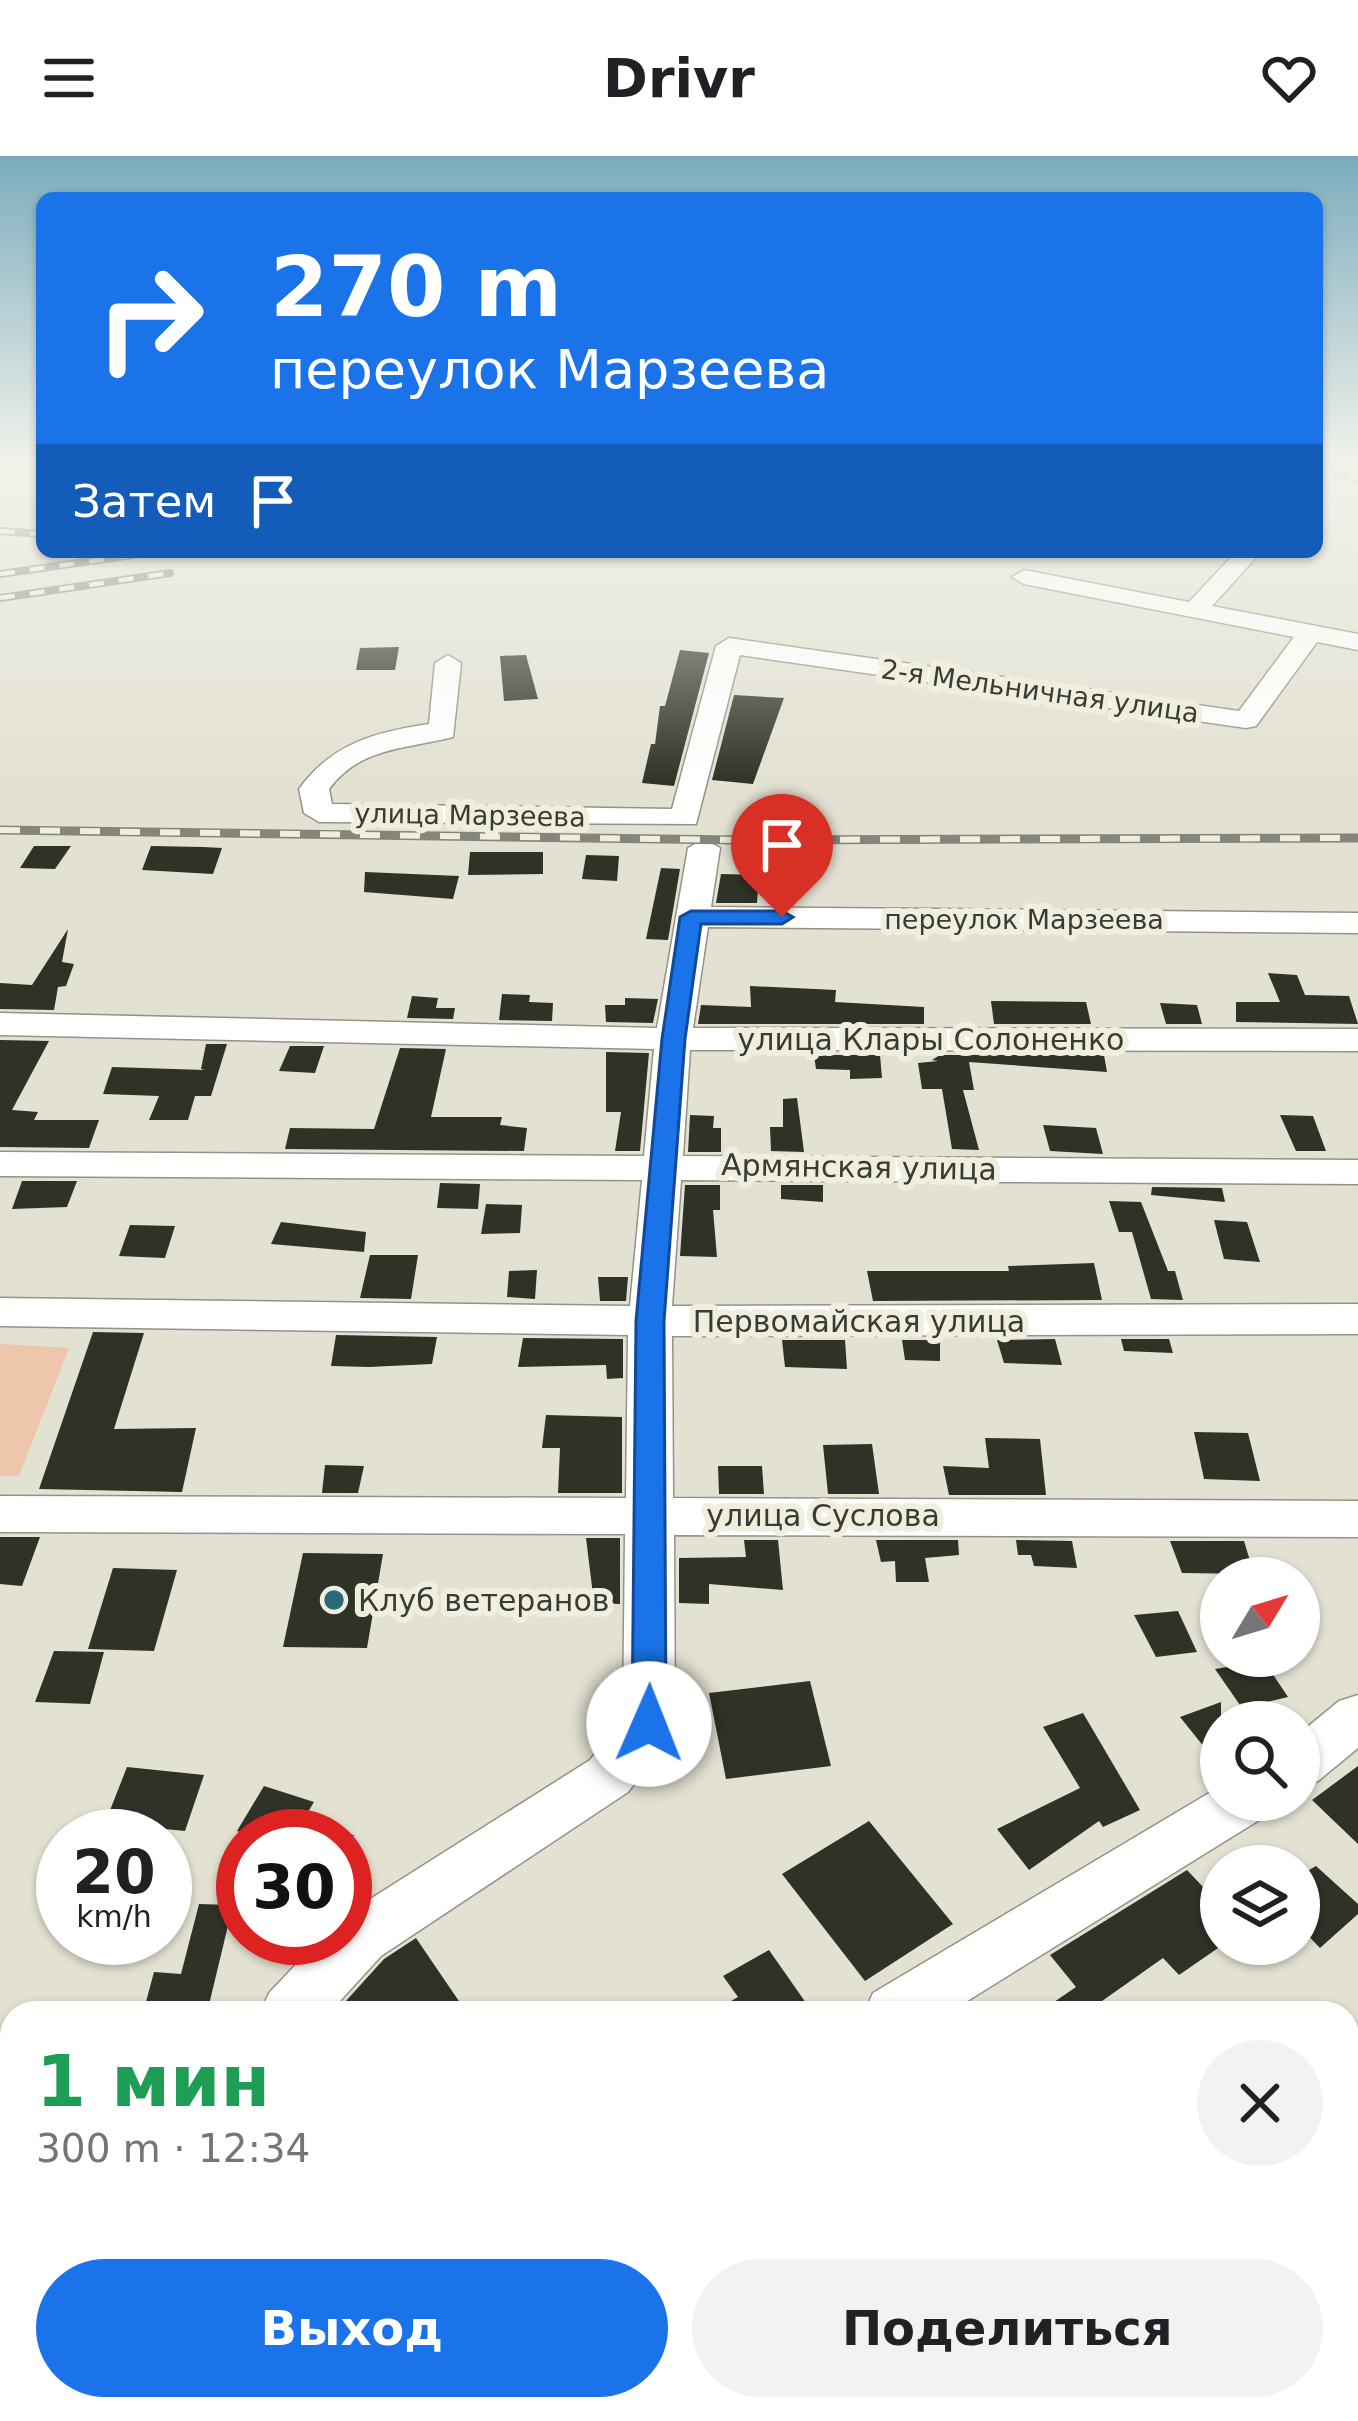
<!DOCTYPE html>
<html lang="ru">
<head>
<meta charset="utf-8">
<style>
	:root { --surface:#fff; --page:#f2f2f2; --text:#202124; --muted:#757577; --accent:#1a73e8 }
	body { margin:0; font-family:"DejaVu Sans",sans-serif; background:var(--page); color:var(--text); height:100vh; display:flex; flex-direction:column; font-size:45px; white-space:nowrap }
	* { box-sizing:border-box; margin:0 }
	p { font-size:39px; color:var(--muted) }
	.icon { flex:none; width:66px; height:66px; fill:none; stroke:currentColor; stroke-width:2; stroke-linecap:round; stroke-linejoin:round }
	.map { position:relative; flex:1; overflow:hidden }
	.panel { position:absolute; left:0px; top:1845px; width:1359px; height:420px; display:flex; flex-direction:column; background:var(--surface); border-radius:36px 36px 0 0; box-shadow:0 3px 9px #0004 }
	.panel>* { flex:none }
	.banner { position:absolute; left:36px; top:36px; width:1287px; height:366px; border-radius:18px; box-shadow:0 3px 9px #0004; background:#1a73e8; color:#fff; overflow:hidden }
	.needle { width:78px; rotate:52deg }
	.controls { position:absolute; left:1200px; top:1401px; display:grid; gap:24px }
	.controls a { display:grid; place-items:center; width:120px; height:120px; border-radius:50%; background:var(--surface); box-shadow:0 3px 9px #0004; font-size:60px }
	.speed { position:absolute; left:36px; top:1653px; display:flex; gap:24px; font-size:60px; font-weight:700; text-align:center }
	.speed>* { display:grid; place-content:center; width:156px; height:156px; border-radius:50%; background:var(--surface); box-shadow:0 3px 9px #0004; line-height:1 }
	.speed small { font-size:30px; font-weight:400 }
	.speed .limit { border:18px solid #d22; background:#fff; color:#111 }
	.pin { position:absolute; display:grid; place-items:center; width:102px; height:102px; color:#fff; margin:-123px -51px; border-radius:50% 50% 50% 0; rotate:-45deg; box-shadow:0 0 12px #0007 }
	.pin .icon { rotate:45deg }
	.me { position:absolute; width:132px; margin:-66px; rotate:1deg; stroke-linejoin:round; filter:drop-shadow(0 0 9px #0008) }
	.turn { display:flex; align-items:center; gap:42px; height:252px; padding:0 36px; font-size:54px }
	.turn .icon { width:156px; height:156px; stroke-width:2.5 }
	.turn b { display:block; font-size:84px; line-height:102px }
	.then { display:flex; align-items:center; height:114px; padding:0 36px; background:#0003; gap:24px; font-size:45px }
	.round { display:grid; place-items:center; flex:none; width:126px; height:126px; border-radius:63px; background:var(--page) }
	.summary { display:flex; align-items:center; justify-content:space-between; height:204px; padding:0 36px }
	h1 { font-size:72px; font-weight:600; line-height:90px; color:#1e9e55 }
	.action { display:flex; gap:24px; margin-top:auto; padding:24px 36px }
	.action a { flex:1; height:138px; border-radius:72px; background:var(--accent); color:#fff; font-size:48px; font-weight:600; line-height:138px; text-align:center }
	.action a+a { background:var(--page); color:var(--text) }
	header { display:flex; justify-content:space-between; align-items:center; height:156px; padding:0 36px; background:var(--surface); font-size:54px; font-weight:600 }
	.map>svg:first-child { display:block }
	.green { fill:#edc6ab }
	.building { fill:#2e3227 }
	.lines { fill:none; stroke-linecap:round; stroke-linejoin:round }
	.minor-casing { stroke:#949384; stroke-width:3 }
	.minor { fill:#fff; fill-rule:evenodd }
	.rail-far1-casing { stroke:#86857b; stroke-width:8 }
	.rail-casing { stroke:#86857b; stroke-width:9 }
	.rail-far1 { stroke:#f0efdf; stroke-width:4.5; stroke-dasharray:15; stroke-linecap:butt }
	.rail { stroke:#f0efdf; stroke-width:6; stroke-dasharray:20; stroke-linecap:butt }
	.route { fill:#1a73e8; stroke:#114b97; stroke-width:3 }
	.poi-dot { fill:#266a7b; stroke:#f0efdf; stroke-width:4.5 }
	.labels { text-anchor:middle; dominant-baseline:central; stroke-width:12; stroke-linejoin:round; paint-order:stroke }
	.far-street-label { font-size:27px; fill:#3b3b35; stroke:#f0efdf }
	.street-label { font-size:30px; fill:#3b3b35; stroke:#f0efdf }
	.poi-label { font-size:30px; fill:#3b3b35; stroke:#f0efdf; text-anchor:start }
</style>
</head>
<body>
<header><svg class="icon" aria-label="menu" viewBox="0 0 24 24"><path d="M4 6h16M4 12h16M4 18h16"/></svg>Drivr<svg class="icon" aria-label="heart" viewBox="0 0 24 24"><path d="M12 20l-8-8c-3-5 5-10 8-4 3-6 11-1 8 4z"/></svg></header>
<div class="map">
<svg width="1358" height="2265" viewBox="0 0 1358 2265">
	<rect width="100%" height="100%" fill="#e3e1d2"/>
	<path class="green" d="M0,1188l69,4 -50,128h-19z"/>
	<g class="building">
		<path d="M399,491l-4,23h-39l4,-22z"/>
		<path d="M680,494l29,3 -35,133 -32,-3 9,-39h4l5,-38h5z"/>
		<path d="M526,499l12,44 -34,2 -4,-45z"/>
		<path d="M734,539l50,3 -31,86 -41,-4z"/>
		<path d="M34,690h37l-16,23 -35,-1z"/>
		<path d="M151,690l52,1 19,1 -9,26 -71,-4z"/>
		<path d="M470,696h73v22l-75,1z"/>
		<path d="M586,699l33,1 -2,25 -35,-2z"/>
		<path d="M661,712l19,1 -12,71 -22,-1z"/>
		<path d="M365,716l94,4 -6,23 -89,-7z"/>
		<path d="M721,718l38,1 -2,28h-41z"/>
		<path d="M68,773l-6,33 12,2 -8,22 -8,1 -4,23 -54,-1v-26l32,2z"/>
		<path d="M1268,817l29,2 8,20 44,1 9,28 -122,-2v-20h44z"/>
		<path d="M750,830l86,4 -1,12 89,5v17h-226l3,-19 50,2z"/>
		<path d="M502,838l28,1 -1,7 24,1 -1,18 -53,-1z"/>
		<path d="M412,840l26,2 -2,10h19l-2,11 -46,-1z"/>
		<path d="M625,842l33,1 -5,24 -47,-1 -1,-17h20z"/>
		<path d="M991,845l95,1 5,22h-97z"/>
		<path d="M1160,847l37,2 5,19h-36z"/>
		<path d="M0,884l49,1 -37,69 26,2 -4,8h65l-10,28 -89,-1z"/>
		<path d="M206,888h21l-16,52h-16l-7,24h-39l10,-24 -56,-2 9,-27 93,3 -4,-1z"/>
		<path d="M290,890h34l-9,27 -36,-2z"/>
		<path d="M400,892l46,1 -15,68h71l-2,8 27,3 -3,23 -239,-2 5,-21 84,1z"/>
		<path d="M606,896l43,1 -9,98h-25l6,-39h-15z"/>
		<path d="M814,899h66l2,23 -32,1v-9l-34,-1z"/>
		<path d="M940,899h164l3,17 -138,-10 5,28h-11l16,60 -27,-1 -10,-60h-20l-4,-26 20,-2 -6,-1z"/>
		<path d="M797,942l7,54 -33,-1 -1,-24h13v-28z"/>
		<path d="M690,959l24,1 -1,12h8v24h-33z"/>
		<path d="M1280,959l33,1 13,35h-30z"/>
		<path d="M1043,969l53,3 7,26 -53,-3z"/>
		<path d="M22,1025h55l-10,26 -55,2z"/>
		<path d="M440,1027l40,1 -2,25 -41,-1z"/>
		<path d="M685,1029h35v25h-7l4,47 -37,-1z"/>
		<path d="M781,1029h42v17l-42,-3z"/>
		<path d="M1152,1031l70,1 3,14 -74,-7z"/>
		<path d="M1109,1045l32,1 27,69h7l8,29 -32,-1 -19,-67h-13z"/>
		<path d="M486,1048l36,1 -2,28 -39,1z"/>
		<path d="M1214,1064l33,2 13,40 -36,-3z"/>
		<path d="M281,1066l85,10 -2,20 -93,-8z"/>
		<path d="M130,1069l45,1 -10,32 -46,-2z"/>
		<path d="M370,1099h48l-7,44 -51,-1z"/>
		<path d="M1094,1107l8,37 -229,1 -6,-30h142l-1,-5z"/>
		<path d="M537,1114l-2,29 -28,-2 2,-26z"/>
		<path d="M598,1121h30l-2,24h-26z"/>
		<path d="M93,1176l51,1 -30,96 82,-1 -14,64 -143,-3z"/>
		<path d="M336,1179l101,2 -5,27 -63,3 -38,-1z"/>
		<path d="M523,1182l100,1v39l-16,1 -1,-14 -88,2z"/>
		<path d="M1055,1183l7,26 -58,-2 -7,-23z"/>
		<path d="M1121,1183h48l4,14 -49,-2z"/>
		<path d="M782,1184h63l2,29 -62,-2z"/>
		<path d="M902,1184h38v21l-35,-1z"/>
		<path d="M546,1259l76,2v76h-64l2,-45h-18z"/>
		<path d="M1194,1276l54,1 12,48 -56,-2z"/>
		<path d="M985,1282l55,1 6,56h-97l-6,-29 46,2z"/>
		<path d="M872,1288l7,50h-51l-5,-49z"/>
		<path d="M325,1309l39,1 -6,27h-36z"/>
		<path d="M718,1310h44l2,28h-45z"/>
		<path d="M0,1381h40l-18,49 -22,-2z"/>
		<path d="M586,1382h34v66l-26,-1z"/>
		<path d="M744,1384h34l5,50 -74,-6v20l-30,-1v-45l67,-1z"/>
		<path d="M876,1384h82l1,15 -34,3 4,24h-33l-1,-21 -14,1z"/>
		<path d="M1016,1384l56,1 5,27 -43,-2 -3,-11h-13z"/>
		<path d="M1170,1385h74l10,33 -72,-1z"/>
		<path d="M303,1397l80,1 -16,94 -84,-1z"/>
		<path d="M113,1412l64,2 -23,81 -66,-2z"/>
		<path d="M1178,1455l19,41 -41,5 -22,-42z"/>
		<path d="M54,1495l50,1 -14,52 -55,-2z"/>
		<path d="M1264,1505l24,36 -46,11 -27,-39z"/>
		<path d="M810,1525l21,85 -105,13 -17,-86z"/>
		<path d="M1221,1546v66l-41,-51z"/>
		<path d="M1083,1557l57,97 -37,17 -4,-6 -70,49 -32,-41 83,-41 -37,-61z"/>
		<path d="M1358,1610v78l-46,-44z"/>
		<path d="M127,1611l77,8 -19,56 -80,-8z"/>
		<path d="M264,1630l50,16 -8,13 49,21h-103l-15,-5z"/>
		<path d="M869,1665l84,103 -88,57 -83,-107z"/>
		<path d="M1316,1710l42,38v10l-38,34 -21,-22v-50z"/>
		<path d="M1187,1714l34,36v40l-42,29 -16,-17 -78,55h-47l38,-26 -26,-32z"/>
		<path d="M199,1748l34,1 -26,108h-64l11,-41 27,2z"/>
		<path d="M416,1782l51,75h-132l49,-54z"/>
		<path d="M769,1794l44,63h-102l27,-16 -15,-21z"/>
	</g>
	<g class="lines">
		<g class="minor-casing">
			<g id="minor">
				<path d="M1236,396h25l-49,54 146,28v16l-41,-8 -61,84 -10,2 -506,-73 -44,169 -377,-2 -15,-9 -5,-24c33,-46 77,-57 130,-65l6,-61 13,-8 13,8 -8,74c-47,12 -93,10 -124,52l3,15 340,5 44,-163 13,-8 510,73 55,-74 -270,-53 -12,-7 12,-7 165,32z"/>
				<path d="M704,683l16,9 -9,59 647,6v20l-650,-6 -15,101 665,1v22l-668,-1 -7,106 675,4v24l-677,-4 -9,126 686,-2v30l-686,2 1,162 685,3v36l-684,-2 1,190 -7,16 -40,51 -247,164 -52,57h-69l9,-20 52,-55h24v-23l245,-155 33,-41 2,-185 -625,-2v-36l626,2 2,-163 -628,-9v-28l630,8 12,-126 -642,-4v-24l644,4 10,-107 -654,-14v-22l657,15 31,-180z"/>
				<path d="M1358,1539v53l-40,33 -19,7v-54l40,-33z"/>
				<path d="M1221,1630v14h51l-8,17 -316,196h-84l9,-20z"/>
				<rect x="0" y="1893" width="12" height="60"/>
				<path d="M193,2253h85l-5,12h-85z"/>
			</g>
		</g>
		<use href="#minor" class="minor"/>
		<g class="rail-far1-casing">
			<g id="rail-far1">
				<path d="M1317,316l41,6"/>
				<path d="M0,375l42,3"/>
				<path d="M0,418l154,-22"/>
				<path d="M0,442l170,-25"/>
			</g>
		</g>
		<g class="rail-casing">
			<path id="rail" d="M0,674l737,10 621,-2"/>
		</g>
		<use href="#rail-far1" class="rail-far1"/>
		<use href="#rail" class="rail"/>
	</g>
	<linearGradient id="sky" x2="0" y2="1"><stop stop-color="#7bacbd"/><stop offset="0.49" stop-color="#f2f2eb"/><stop offset="1" stop-color="#f2f2eb" stop-opacity="0"/></linearGradient>
	<rect width="1358" height="627" fill="url(#sky)"/>
	<path class="route" d="M691,755h91l11,6 -11,7h-81l-16,115 -21,282 2,403 -5,11 -12,4 -12,-4 -5,-11 4,-403 26,-282 18,-122z"/>
	<circle class="poi-dot" cx="334" cy="1444" r="12"/>
	<g class="labels">
		<g class="far-street-label">
			<text transform="translate(1040 535) rotate(8)">2-я Мельничная улица</text>
			<text transform="translate(470 659) rotate(1)">улица Марзеева</text>
			<text x="1024" y="763">переулок Марзеева</text>
		</g>
		<g class="street-label">
			<text x="931" y="883">улица Клары Солоненко</text>
			<text transform="translate(859 1011) rotate(1)">Армянская улица</text>
			<text x="859" y="1165">Первомайская улица</text>
			<text x="823" y="1359">улица Суслова</text>
		</g>
		<g class="poi-label">
			<text x="358" y="1444">Клуб ветеранов</text>
		</g>
	</g>
</svg>
<div class="controls">
<a><svg class="needle" viewBox="-14 -14 28 28"><path d="M0-13l5 13h-10z" fill="#e53935"/><path d="M0 13l5-13h-10z" fill="#757577"/></svg></a>
<a><svg class="icon" aria-label="search" viewBox="0 0 24 24"><circle cx="10" cy="10" r="6"/><path d="M15 15l6 6"/></svg></a>
<a><svg class="icon" aria-label="layers" viewBox="0 0 24 24"><path d="M12 4l9 5-9 5-9-5zM3 14l9 5 9-5"/></svg></a>
</div>
<div class="speed"><div>20<small>km/h</small></div><div class="limit">30</div></div>
<div class="pin" style="left:782px;top:761px;background:#d93025"><svg class="icon" aria-label="arrive" viewBox="0 0 24 24"><path d="M6 21V4h12l-3 4 3 4H6"/></svg></div>
<svg class="me" style="left:649px;top:1568px" viewBox="-20 -20 40 40"><circle r="19" fill="#fff"/><path d="M0-13L10 11 0 6-10 11z" fill="#1a73e8"/></svg>
<div class="banner">
<div class="turn"><svg class="icon" aria-label="right" viewBox="0 0 24 24"><path d="M7 20v-9h11M14 6l5 5-5 5"/></svg><div><b>270 m</b>переулок Марзеева</div></div>
<div class="then">Затем<svg class="icon" aria-label="arrive" viewBox="0 0 24 24"><path d="M6 21V4h12l-3 4 3 4H6"/></svg></div>
</div>
<section class="panel">
<div class="summary"><div><h1>1 мин</h1><p>300 m · 12:34</p></div><a class="round"><svg class="icon" aria-label="close" viewBox="0 0 24 24"><path d="M6 6l12 12M18 6L6 18"/></svg></a></div>
<div class="action"><a>Выход</a><a>Поделиться</a></div>
</section>
</div>
</body>
</html>
